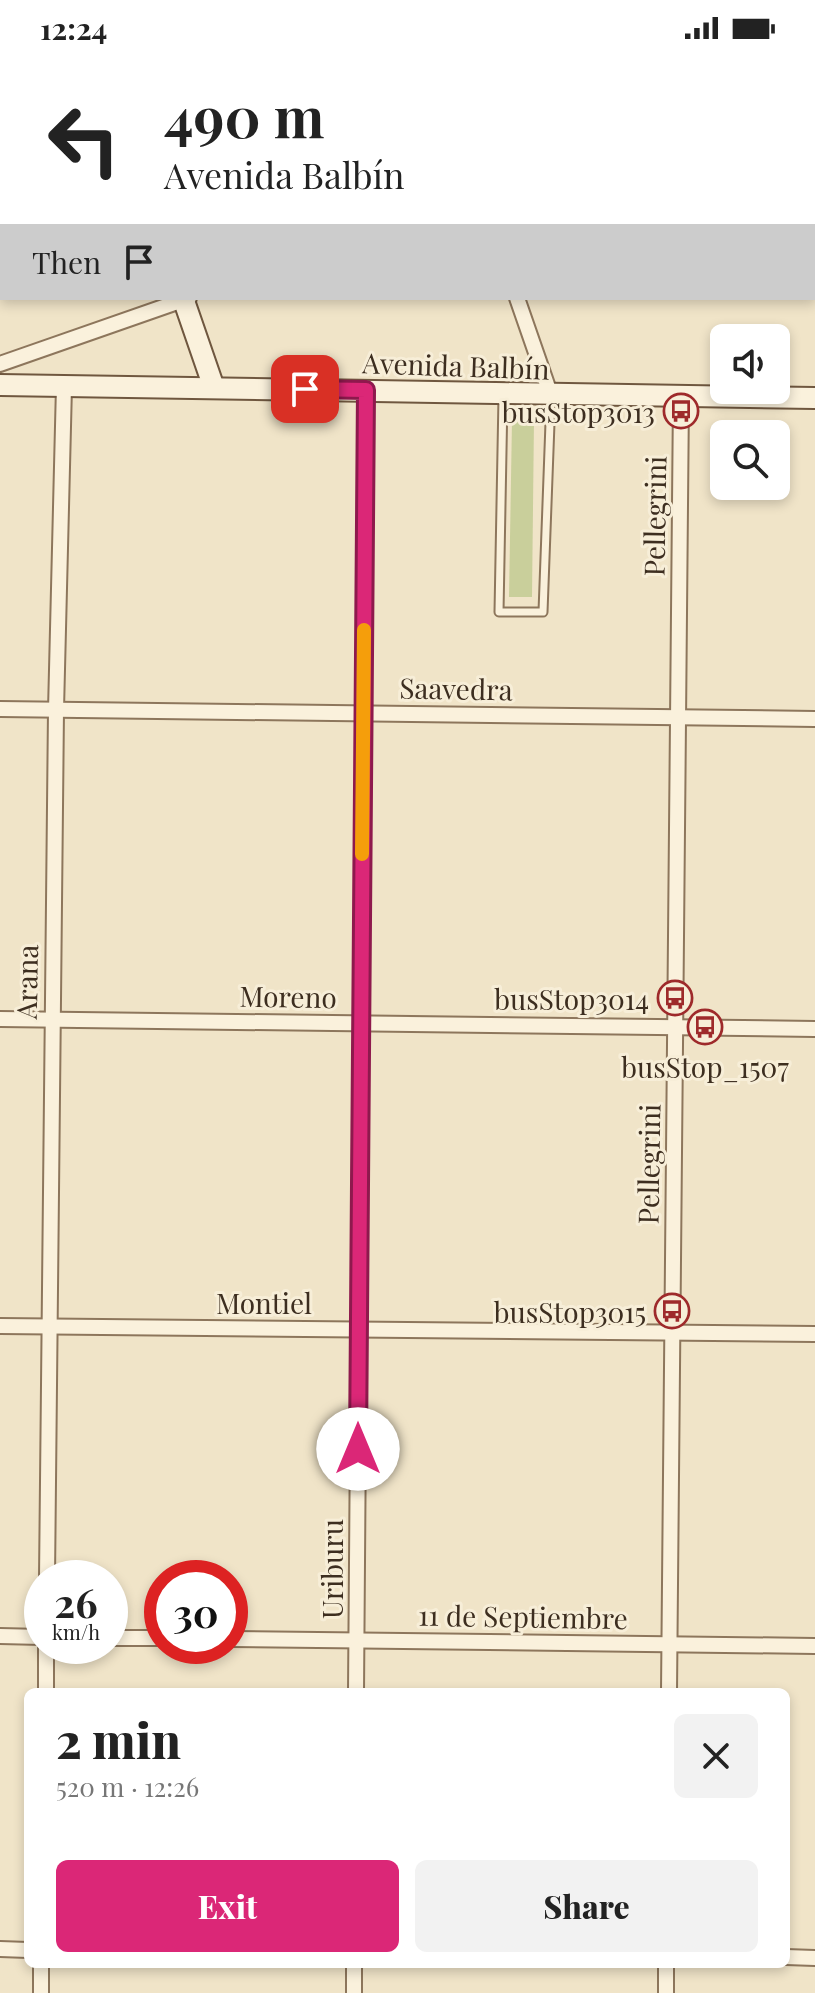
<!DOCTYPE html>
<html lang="en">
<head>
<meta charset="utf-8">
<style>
	:root { --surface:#fff; --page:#f2f2f2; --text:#222; --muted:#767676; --accent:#db2777 }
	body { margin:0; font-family:"Playfair Display",serif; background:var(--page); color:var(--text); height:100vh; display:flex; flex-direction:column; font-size:30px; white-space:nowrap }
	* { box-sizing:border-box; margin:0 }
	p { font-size:26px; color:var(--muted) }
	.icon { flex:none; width:44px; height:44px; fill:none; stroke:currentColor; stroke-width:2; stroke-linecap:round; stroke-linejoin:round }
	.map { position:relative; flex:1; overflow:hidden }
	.panel { position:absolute; left:24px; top:1632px; width:766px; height:280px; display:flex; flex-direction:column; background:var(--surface); border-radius:12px; box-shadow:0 4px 12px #0003 }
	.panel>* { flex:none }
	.hud { position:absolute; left:0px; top:0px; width:816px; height:244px; box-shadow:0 4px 12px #0003; background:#fff; color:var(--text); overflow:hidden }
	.buttons { position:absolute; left:710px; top:268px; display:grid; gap:16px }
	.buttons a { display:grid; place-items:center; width:80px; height:80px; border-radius:12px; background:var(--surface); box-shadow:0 4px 12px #0003; font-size:40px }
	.speed { position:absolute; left:24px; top:1504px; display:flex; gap:16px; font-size:40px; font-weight:700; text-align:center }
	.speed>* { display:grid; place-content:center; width:104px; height:104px; border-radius:50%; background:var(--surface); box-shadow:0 4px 12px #0003; line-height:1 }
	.speed small { font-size:20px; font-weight:400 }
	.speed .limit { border:12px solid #d22; background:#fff; color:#111 }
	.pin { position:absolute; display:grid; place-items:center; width:68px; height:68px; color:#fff; margin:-34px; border-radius:16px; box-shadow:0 4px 12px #0006 }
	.me { position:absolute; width:88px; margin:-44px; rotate:0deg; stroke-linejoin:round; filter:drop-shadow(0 0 6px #0008) }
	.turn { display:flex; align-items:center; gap:28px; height:168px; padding:0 32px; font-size:36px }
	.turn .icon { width:104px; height:104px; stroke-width:2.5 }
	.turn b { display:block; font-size:56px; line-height:68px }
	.then { display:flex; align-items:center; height:76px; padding:0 32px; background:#0003; gap:16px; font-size:30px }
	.round { display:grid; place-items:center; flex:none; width:84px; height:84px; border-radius:12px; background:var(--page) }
	.summary { display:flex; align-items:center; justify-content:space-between; height:136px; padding:0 32px }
	h1 { font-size:48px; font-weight:800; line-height:60px }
	.primary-button { display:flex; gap:16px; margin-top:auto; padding:16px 32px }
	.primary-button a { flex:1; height:92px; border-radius:12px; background:var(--accent); color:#fff; font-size:32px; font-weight:800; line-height:92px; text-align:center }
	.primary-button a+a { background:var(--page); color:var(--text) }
	.status { display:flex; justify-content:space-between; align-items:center; height:56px; padding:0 40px; background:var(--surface); direction:ltr }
	.status svg { height:22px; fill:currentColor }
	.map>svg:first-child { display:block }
	.green { fill:#c9cf9b }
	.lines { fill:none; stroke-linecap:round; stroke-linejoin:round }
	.lane-casing { stroke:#8d765c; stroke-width:11 }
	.street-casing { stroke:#8d765c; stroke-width:18 }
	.secondary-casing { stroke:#6f573f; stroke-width:24 }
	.lane { stroke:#faf1dc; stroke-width:7 }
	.street { stroke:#faf1dc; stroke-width:14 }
	.secondary { stroke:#faf1dc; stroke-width:20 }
	.route-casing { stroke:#8e194d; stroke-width:20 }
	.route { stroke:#db2777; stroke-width:14 }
	.slow { stroke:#f59e0b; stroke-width:14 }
	.labels { text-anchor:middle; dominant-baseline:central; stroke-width:6; stroke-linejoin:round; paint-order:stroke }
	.street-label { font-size:28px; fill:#3d2e20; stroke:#f7eed8 }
	.poi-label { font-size:28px; fill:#3d2e20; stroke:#f7eed8; text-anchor:end }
</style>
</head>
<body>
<div class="status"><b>12:24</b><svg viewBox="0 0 49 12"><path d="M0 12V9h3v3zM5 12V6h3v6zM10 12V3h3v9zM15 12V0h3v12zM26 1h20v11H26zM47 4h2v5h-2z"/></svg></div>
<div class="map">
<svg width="815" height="1937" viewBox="0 0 815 1937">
	<rect width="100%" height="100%" fill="#f0e4c8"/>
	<g class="green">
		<path d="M0,0h93l1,2h-92l-2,37z"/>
		<path d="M512,364h22l-2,177h-23z"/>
	</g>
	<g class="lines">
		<g class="lane-casing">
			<path id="lane" d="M503,341l-4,215h44l8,-216"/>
		</g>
		<g class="street-casing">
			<g id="street">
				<path d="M432,0l1,2"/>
				<path d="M758,0l1,2"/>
				<path d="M814,21l1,-1"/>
				<path d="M814,156l1,3"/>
				<path d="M517,242l34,98"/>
				<path d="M0,308l189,-66"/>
				<path d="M0,653l815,10"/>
				<path d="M0,963l815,10"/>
				<path d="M0,1270l815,8"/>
				<path d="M47,1522l9,-868 8,-324"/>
				<path d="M0,1580l42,1"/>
				<path d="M110,1582h52"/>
				<path d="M230,1583l585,7"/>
				<path d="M46,1636v-46"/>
				<path d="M356,1636l10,-1302"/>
				<path d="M669,1636l12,-1295"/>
				<path d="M0,1893l28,1"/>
				<path d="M786,1901l29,1"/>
				<path d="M41,1937v-29"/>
				<path d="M354,1937v-29"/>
				<path d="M666,1937v-29"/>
			</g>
		</g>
		<g class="secondary-casing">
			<g id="secondary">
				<path d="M99,0l1,2"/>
				<path d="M170,2l6,-2"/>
				<path d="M0,48l2,-1"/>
				<path d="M183,242l31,90"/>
				<path d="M0,329l815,13"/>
			</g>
		</g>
		<use href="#lane" class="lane"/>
		<use href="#street" class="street"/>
		<use href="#secondary" class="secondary"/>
	</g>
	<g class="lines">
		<g class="route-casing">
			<path id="route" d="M305,333l61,1 -8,1059"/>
		</g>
		<use href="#route" class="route"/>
		<path class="slow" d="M362,798l2,-224"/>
	</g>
	<defs>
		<g id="bus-ring" transform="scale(1.8)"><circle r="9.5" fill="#f7eed8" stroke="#9e2a2b" stroke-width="1.5"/><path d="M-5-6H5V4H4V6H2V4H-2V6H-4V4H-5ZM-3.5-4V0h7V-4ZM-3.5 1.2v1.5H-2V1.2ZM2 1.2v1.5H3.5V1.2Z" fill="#9e2a2b"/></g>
	</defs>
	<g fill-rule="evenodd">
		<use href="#bus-ring" x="681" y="355"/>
		<use href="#bus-ring" x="675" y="942"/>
		<use href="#bus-ring" x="705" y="971"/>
		<use href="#bus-ring" x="672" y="1255"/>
	</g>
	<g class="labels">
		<g class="street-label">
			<text transform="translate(456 309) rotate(2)">Avenida Balbín</text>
			<text transform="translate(654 460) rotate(-89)">Pellegrini</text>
			<text transform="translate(456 632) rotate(1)">Saavedra</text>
			<text transform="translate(26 926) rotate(-89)">Arana</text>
			<text transform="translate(288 940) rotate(1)">Moreno</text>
			<text transform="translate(648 1108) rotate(-89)">Pellegrini</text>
			<text x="264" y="1246">Montiel</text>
			<text transform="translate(331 1513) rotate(-90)">Uriburu</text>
			<text transform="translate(523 1560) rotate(1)">11 de Septiembre</text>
		</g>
		<g class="poi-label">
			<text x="655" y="355">busStop3013</text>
			<text x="649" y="942">busStop3014</text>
			<text x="705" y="1010" text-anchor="middle">busStop_1507</text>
			<text x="646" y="1255">busStop3015</text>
		</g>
	</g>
</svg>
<div class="buttons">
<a><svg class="icon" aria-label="sound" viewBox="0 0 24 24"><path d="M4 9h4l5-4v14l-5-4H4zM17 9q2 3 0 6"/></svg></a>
<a><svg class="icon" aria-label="search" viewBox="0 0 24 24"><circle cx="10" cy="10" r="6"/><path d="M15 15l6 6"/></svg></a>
</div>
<div class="speed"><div>26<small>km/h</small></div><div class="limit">30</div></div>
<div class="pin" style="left:305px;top:333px;background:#d93025"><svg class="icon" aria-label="arrive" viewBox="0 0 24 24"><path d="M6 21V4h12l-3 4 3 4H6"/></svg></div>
<svg class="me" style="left:358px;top:1393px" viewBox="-20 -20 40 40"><circle r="19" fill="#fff"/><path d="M0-13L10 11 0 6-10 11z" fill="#db2777"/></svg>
<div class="hud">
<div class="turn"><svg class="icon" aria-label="left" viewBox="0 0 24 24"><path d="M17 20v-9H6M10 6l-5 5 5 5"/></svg><div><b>490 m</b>Avenida Balbín</div></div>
<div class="then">Then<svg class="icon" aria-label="arrive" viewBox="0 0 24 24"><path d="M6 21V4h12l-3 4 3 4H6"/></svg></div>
</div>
<section class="panel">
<div class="summary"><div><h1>2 min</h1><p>520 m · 12:26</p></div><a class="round"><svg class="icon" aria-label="close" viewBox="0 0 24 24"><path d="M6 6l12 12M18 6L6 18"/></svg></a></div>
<div class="primary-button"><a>Exit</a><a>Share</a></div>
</section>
</div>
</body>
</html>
